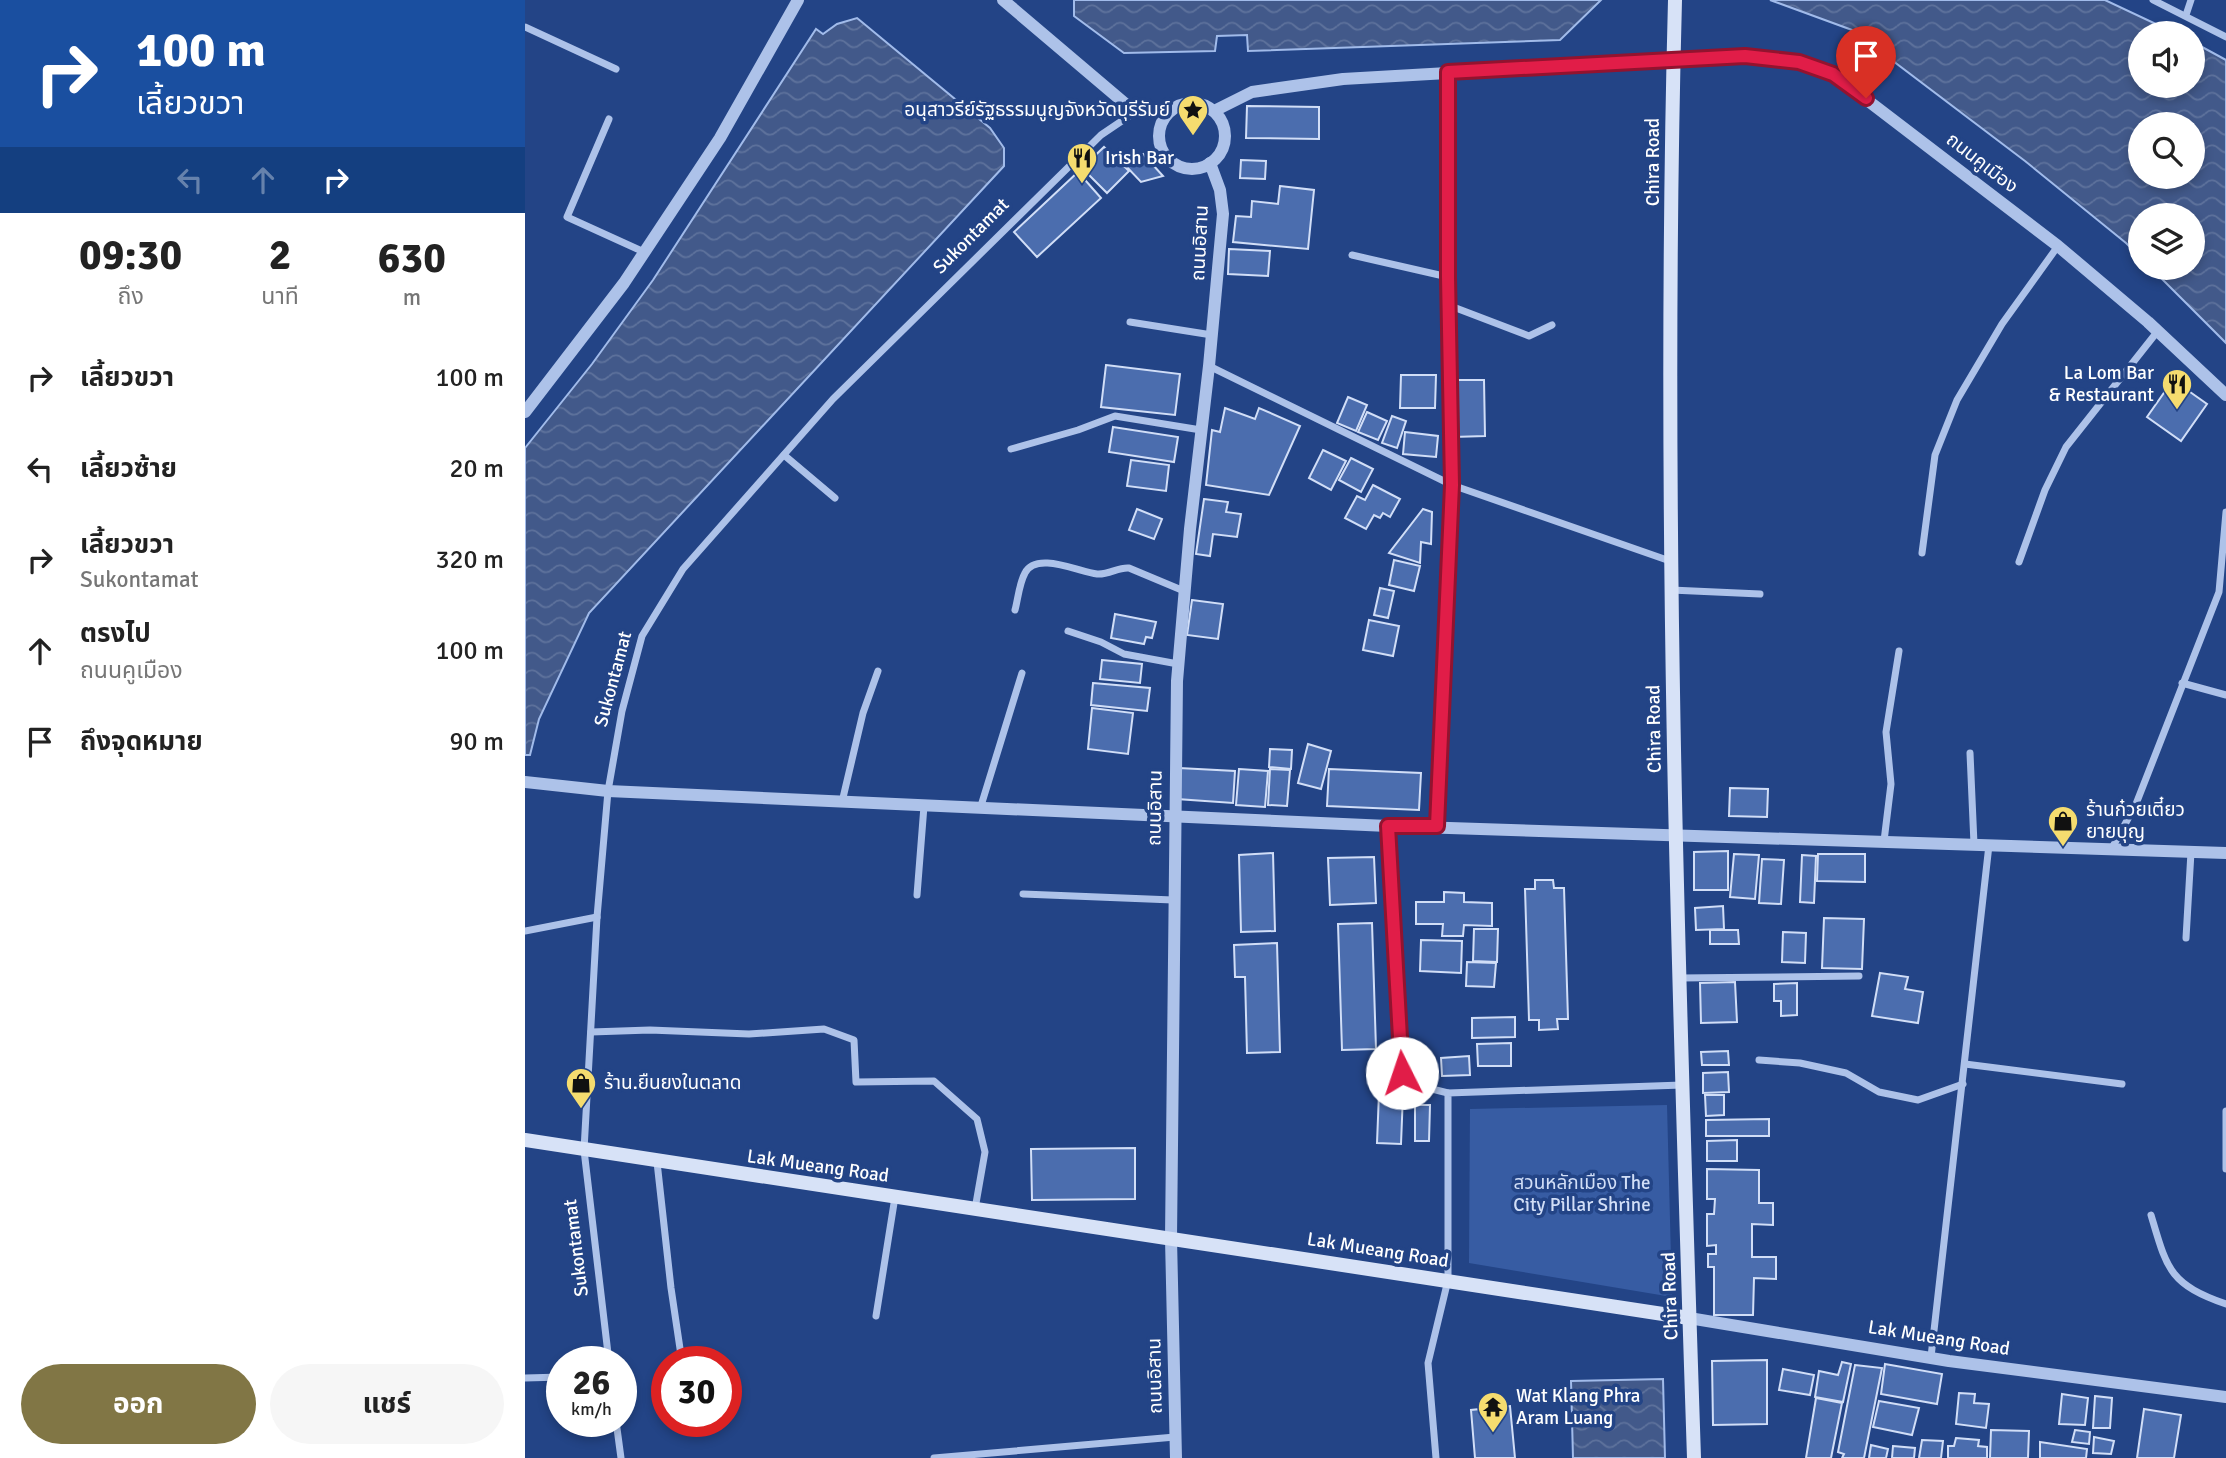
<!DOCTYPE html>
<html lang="th">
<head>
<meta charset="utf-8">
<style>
	:root { --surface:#fff; --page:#f6f6f6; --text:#222; --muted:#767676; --accent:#817645 }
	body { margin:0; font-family:Signika,"Noto Sans Thai",sans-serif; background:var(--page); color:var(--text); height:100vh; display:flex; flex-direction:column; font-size:26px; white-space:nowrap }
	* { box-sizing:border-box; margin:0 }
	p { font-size:23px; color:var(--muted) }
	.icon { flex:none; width:38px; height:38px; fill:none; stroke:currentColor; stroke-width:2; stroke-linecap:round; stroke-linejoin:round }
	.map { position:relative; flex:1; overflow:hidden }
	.sheet { display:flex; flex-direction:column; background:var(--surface); width:525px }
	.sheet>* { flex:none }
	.guide { background:#1a4fa0; color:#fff; overflow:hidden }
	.buttons { position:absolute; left:1603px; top:21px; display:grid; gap:14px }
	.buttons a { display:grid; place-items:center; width:77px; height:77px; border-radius:50%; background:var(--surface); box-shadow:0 4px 10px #0003; font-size:35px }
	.speed { position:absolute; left:21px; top:1346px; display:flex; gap:14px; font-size:35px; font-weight:700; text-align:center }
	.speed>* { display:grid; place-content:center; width:91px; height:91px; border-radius:50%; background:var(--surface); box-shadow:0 4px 10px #0003; line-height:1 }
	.speed small { font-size:18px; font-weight:400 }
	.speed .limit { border:10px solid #d22; background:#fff; color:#111 }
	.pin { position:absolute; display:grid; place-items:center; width:60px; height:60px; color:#fff; margin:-72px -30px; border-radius:50% 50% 50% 0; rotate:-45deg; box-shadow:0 0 7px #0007 }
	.pin .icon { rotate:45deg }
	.me { position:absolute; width:77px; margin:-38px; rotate:356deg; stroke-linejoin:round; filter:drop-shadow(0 0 5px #0008) }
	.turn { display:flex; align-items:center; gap:24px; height:147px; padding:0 21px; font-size:32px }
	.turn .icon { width:91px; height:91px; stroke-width:2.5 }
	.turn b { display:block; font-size:49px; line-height:60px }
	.lanes { display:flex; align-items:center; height:66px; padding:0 21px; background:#0003; justify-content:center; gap:35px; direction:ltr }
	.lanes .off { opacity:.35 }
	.eta { display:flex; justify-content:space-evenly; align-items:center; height:119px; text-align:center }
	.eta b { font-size:42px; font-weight:700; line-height:49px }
	.cta { display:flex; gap:14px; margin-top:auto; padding:14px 21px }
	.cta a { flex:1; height:80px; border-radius:42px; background:var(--accent); color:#fff; font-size:28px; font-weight:700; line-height:80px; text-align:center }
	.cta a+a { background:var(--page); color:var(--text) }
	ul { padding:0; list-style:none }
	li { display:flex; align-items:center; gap:21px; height:91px; padding:0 21px }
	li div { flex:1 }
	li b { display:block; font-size:26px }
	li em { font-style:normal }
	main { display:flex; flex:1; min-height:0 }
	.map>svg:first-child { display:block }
	.green { fill:#375ca3 }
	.water { fill:url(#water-waves); stroke:#a1bbea; stroke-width:2; fill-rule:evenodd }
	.building { fill:#4b6dae; stroke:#d1def7; stroke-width:2 }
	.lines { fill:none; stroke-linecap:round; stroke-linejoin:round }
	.minor { stroke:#adc2e9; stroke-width:7 }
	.tertiary { stroke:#adc2e9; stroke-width:12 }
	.secondary { stroke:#d7e2f7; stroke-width:14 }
	.route-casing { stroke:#92132f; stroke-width:18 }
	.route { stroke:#e11d48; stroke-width:12 }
	.labels { text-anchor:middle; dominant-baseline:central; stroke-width:7; stroke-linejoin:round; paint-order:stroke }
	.poi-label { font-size:19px; fill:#fff; stroke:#234486; text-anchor:start }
	.street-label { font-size:19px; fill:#fff; stroke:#234486 }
	.park-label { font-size:19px; fill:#d1def7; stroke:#234486 }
</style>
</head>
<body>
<main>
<section class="sheet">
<div class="guide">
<div class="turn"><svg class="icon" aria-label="right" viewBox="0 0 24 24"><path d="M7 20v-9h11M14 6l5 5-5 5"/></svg><div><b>100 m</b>เลี้ยวขวา</div></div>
<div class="lanes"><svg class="icon off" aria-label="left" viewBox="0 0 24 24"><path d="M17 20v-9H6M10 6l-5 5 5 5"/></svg><svg class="icon off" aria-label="ahead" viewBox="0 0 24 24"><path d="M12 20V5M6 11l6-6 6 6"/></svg><svg class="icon" aria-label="right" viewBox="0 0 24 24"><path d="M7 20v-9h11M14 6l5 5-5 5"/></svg></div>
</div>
<div class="eta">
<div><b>09:30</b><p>ถึง</p></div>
<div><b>2</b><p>นาที</p></div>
<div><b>630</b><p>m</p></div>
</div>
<ul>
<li><svg class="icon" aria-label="right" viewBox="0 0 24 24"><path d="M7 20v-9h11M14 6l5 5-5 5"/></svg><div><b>เลี้ยวขวา</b></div><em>100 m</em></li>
<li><svg class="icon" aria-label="left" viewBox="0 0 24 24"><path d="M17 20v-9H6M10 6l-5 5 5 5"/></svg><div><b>เลี้ยวซ้าย</b></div><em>20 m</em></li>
<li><svg class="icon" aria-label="right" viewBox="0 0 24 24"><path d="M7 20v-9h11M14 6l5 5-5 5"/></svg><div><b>เลี้ยวขวา</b><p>Sukontamat</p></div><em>320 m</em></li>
<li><svg class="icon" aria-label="ahead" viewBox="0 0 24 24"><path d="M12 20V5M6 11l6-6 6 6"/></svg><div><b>ตรงไป</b><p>ถนนคูเมือง</p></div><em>100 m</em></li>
<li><svg class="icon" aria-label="arrive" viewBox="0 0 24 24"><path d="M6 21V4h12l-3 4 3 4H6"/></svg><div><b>ถึงจุดหมาย</b></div><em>90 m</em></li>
</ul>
<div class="cta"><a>ออก</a><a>แชร์</a></div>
</section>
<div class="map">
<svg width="1701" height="1458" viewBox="0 0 1701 1458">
	<defs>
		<pattern id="water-waves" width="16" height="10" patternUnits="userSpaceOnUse" patternTransform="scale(1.75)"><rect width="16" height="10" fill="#42598a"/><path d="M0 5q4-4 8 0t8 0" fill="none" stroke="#5e729c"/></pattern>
	</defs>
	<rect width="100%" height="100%" fill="#234486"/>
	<path class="green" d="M1142,1105l5,192 -203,-34 1,-154z"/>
	<g class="water">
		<path d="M549,0h527l-41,40 -312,11 -1,-16 -30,1 -2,15 -91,2 -50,-37z"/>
		<path d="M1245,0h335l70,33h-35v53h53v-44l33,18v283l-75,-75h42v-53h-53v42l-14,-14 -101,-82 -173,-131zM1615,124h53v53h-53z"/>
		<path d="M332,18l133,110 14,20v18l-415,447 -50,106 -9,36h-5v-307l67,-84 61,-84 163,-251 7,5 14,-10z"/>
		<path d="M1138,1379l2,79h-92l-2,-77z"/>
	</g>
	<g class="building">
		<path d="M722,106l72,1v32l-73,-1z"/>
		<path d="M579,147l25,24 -22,22 -25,-25z"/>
		<path d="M618,154l20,22 -22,6 -17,-18z"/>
		<path d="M716,160l25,1 -1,18 -25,-1z"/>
		<path d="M553,172l23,26 -64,59 -23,-25z"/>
		<path d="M755,186l34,4 -6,59 -75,-7 3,-26 15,1 1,-16 26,3z"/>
		<path d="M704,249l41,2 -2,25 -40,-2z"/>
		<path d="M581,365l74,9 -5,41 -74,-8z"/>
		<path d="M876,375h35l-1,33h-35z"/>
		<path d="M927,380h32l1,56 -32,1z"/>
		<path d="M1648,380l34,24 -26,37 -34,-24z"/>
		<path d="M823,397l19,8 -11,26 -19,-8z"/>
		<path d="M700,408l30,11 4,-11 41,18 -31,69 -63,-10 6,-55 8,2z"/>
		<path d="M842,412l20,9 -9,19 -20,-8z"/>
		<path d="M867,416l14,5 -9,27 -15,-5z"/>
		<path d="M588,427l65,10 -4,25 -65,-10z"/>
		<path d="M880,432l33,4 -2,21 -33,-3z"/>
		<path d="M798,450l23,11 -15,29 -22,-12z"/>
		<path d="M826,458l22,11 -12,23 -22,-12z"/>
		<path d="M606,460l38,5 -3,26 -39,-5z"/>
		<path d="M848,485l27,14 -10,18 -7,-4 -3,5 -6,-3 -8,14 -21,-11 12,-22 8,4z"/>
		<path d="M679,499l24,3 -2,10 15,2 -4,23 -24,-3 -3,22 -14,-2z"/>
		<path d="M612,509l25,10 -8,20 -25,-9z"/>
		<path d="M898,509l9,3 -1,32 -10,-2 -1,21 -31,-10z"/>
		<path d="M869,560l26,6 -6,25 -25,-6z"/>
		<path d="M855,588l14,3 -6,27 -14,-3z"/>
		<path d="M667,600l31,4 -5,35 -31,-4z"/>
		<path d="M590,614l41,8 -4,16 -6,-1 -2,7 -33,-6z"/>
		<path d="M844,620l30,6 -6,30 -30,-6z"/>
		<path d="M577,660l40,4 -2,19 -40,-4z"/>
		<path d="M568,683l57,5 -3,23 -56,-6z"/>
		<path d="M567,708l41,5 -5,41 -40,-5z"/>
		<path d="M783,744l23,7 -10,38 -23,-6z"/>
		<path d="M745,749l22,1 -1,19 -22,-2z"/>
		<path d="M654,768l56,3 -2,32 -56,-4z"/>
		<path d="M714,769l29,2 -3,36 -29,-2z"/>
		<path d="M745,769l20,1 -3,36 -19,-1z"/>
		<path d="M804,769l92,4 -2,37 -92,-4z"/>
		<path d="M1205,788l38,1 -1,28 -38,-1z"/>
		<path d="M1203,851v39h-34v-38z"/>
		<path d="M748,853l2,78 -34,1 -2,-77z"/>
		<path d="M1209,854l25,1 -4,44 -25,-2z"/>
		<path d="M1293,854h47v28l-48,-1z"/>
		<path d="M1277,855l14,1 -2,47 -14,-1z"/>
		<path d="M849,857l2,46 -46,2 -2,-47z"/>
		<path d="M1237,859l22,1 -3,44 -22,-1z"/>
		<path d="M1010,880h18l1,8h10l4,131h-11l1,10 -19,1v-10h-10l-4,-131h10z"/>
		<path d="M919,892l20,1v9l28,1v23l-28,-1 -1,11h-21l1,-12h-27v-22h28z"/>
		<path d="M1198,906l1,23 -28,1 -1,-22z"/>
		<path d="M1299,918l40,1 -2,50 -40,-1z"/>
		<path d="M847,923l4,126 -34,1 -4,-126z"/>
		<path d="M949,929h24l-1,33 -24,-1z"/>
		<path d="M1185,930h28l1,14h-29z"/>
		<path d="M1258,932l23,1 -1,30 -23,-1z"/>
		<path d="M896,940l41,1 -1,32 -41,-2z"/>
		<path d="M752,943l3,109 -33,1 -2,-76h-10l-1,-32z"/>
		<path d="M942,962l29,1 -2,24 -28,-1z"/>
		<path d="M1355,973l28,4 -3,12 18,3 -5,31 -46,-7z"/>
		<path d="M1210,982l2,40 -36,1 -1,-40z"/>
		<path d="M1272,983v32l-16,1v-15h-7v-17z"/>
		<path d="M990,1017v20l-43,1v-20z"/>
		<path d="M986,1043v23h-33l-1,-22z"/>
		<path d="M1203,1051l1,14h-27l-1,-13z"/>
		<path d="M944,1056l1,19 -28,1 -1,-18z"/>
		<path d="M1203,1072l1,20 -26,1v-20z"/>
		<path d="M854,1093l24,1 -2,50 -24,-1z"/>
		<path d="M1180,1095h19v20l-18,1z"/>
		<path d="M890,1105h15l-1,36h-14z"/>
		<path d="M1244,1119v17h-63v-16z"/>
		<path d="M1212,1140v21h-30v-20z"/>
		<path d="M610,1148v51l-103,1 -1,-51z"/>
		<path d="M1182,1169l52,1v33h14v22l-21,-1v33h24v22l-22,-1 -1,37h-39v-48h-6v-13h8v-9l-9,1v-32h7l1,-15h-8z"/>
		<path d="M1242,1360v64l-54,1 -1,-64z"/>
		<path d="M1317,1362l9,2 -8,38 -28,-5 4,-26 19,4z"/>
		<path d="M1360,1364l57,10 -5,30 -56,-10z"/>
		<path d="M1330,1365l27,3 -18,90h-22l2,-4 -6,-2z"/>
		<path d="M1258,1369l31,6 -4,20 -31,-5z"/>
		<path d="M1434,1393l16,1 -1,9 15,1 -3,24 -30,-4z"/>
		<path d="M1537,1394l26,4 -3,27 -26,-1z"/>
		<path d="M1570,1396l17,2 -2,30h-17z"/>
		<path d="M1291,1398l26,5 -11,55h-25z"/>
		<path d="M1354,1401l40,7 -7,27 -39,-8z"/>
		<path d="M985,1406l5,52h-40l-4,-48z"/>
		<path d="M1619,1409l37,6 -7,43h-37z"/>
		<path d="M1466,1430l38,1 -1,27h-38z"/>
		<path d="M1550,1430l15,2 -1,12 -17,-2z"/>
		<path d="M1569,1437l20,4 -3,13 -18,-1z"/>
		<path d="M1431,1438l23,2 -1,6 9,1v11h-39v-12h6z"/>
		<path d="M1397,1440l21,1 -2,17h-22z"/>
		<path d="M1515,1442l47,7 -1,9h-46z"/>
		<path d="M1346,1445l17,4 -2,9h-17z"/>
		<path d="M1368,1446l22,2 -1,10h-22z"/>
	</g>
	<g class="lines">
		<g class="minor">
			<path d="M1628,0l73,37"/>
			<path d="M1661,15l5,-15"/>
			<path d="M0,27l91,42"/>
			<path d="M84,119l-42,98 77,35"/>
			<path d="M827,255l96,22"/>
			<path d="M923,305l81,31 23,-11"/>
			<path d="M605,322l82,13"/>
			<path d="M684,366l243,119 218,76"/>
			<path d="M486,449l67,-19 37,-14 86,14"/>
			<path d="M259,455l51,43"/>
			<path d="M1397,553l13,-98 22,-55 45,-76 56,-78"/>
			<path d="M1494,562l26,-72 21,-43 91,-115"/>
			<path d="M1146,590l89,4"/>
			<path d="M490,610c3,-11 4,-26 10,-37 11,-22 54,-1 72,1 12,1 21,-7 32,-6l55,23"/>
			<path d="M543,631l33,11 23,12 54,10"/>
			<path d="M1657,683l44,12"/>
			<path d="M1445,753l4,91"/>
			<path d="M317,802l21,-89 15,-42"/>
			<path d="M455,809l42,-136"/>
			<path d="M863,826l14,247 18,13 28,7"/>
			<path d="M912,826l15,-341 -4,-208v-205"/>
			<path d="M1359,841l7,-57 -5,-52 13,-81"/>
			<path d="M1587,848l24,-44 83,-212 7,-80"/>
			<path d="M498,894l150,6"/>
			<path d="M392,895l7,-89"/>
			<path d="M0,931l72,-14"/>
			<path d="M1661,938l5,-86"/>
			<path d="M1155,978l179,-2"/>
			<path d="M66,1032l59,-2 99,4 75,-5 30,11 2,42 78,-1 43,38 8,33 -10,57"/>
			<path d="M1234,1060l41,3 46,10 33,19 39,8 45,-16"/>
			<path d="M1440,1064l157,20"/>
			<path d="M1701,1111v58"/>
			<path d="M132,1162l14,126 11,74"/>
			<path d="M1626,1215c16,54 18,69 75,89"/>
			<path d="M351,1316l19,-119"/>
			<path d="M1406,1357l58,-512"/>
			<path d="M84,1362l-25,-212 13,-233 11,-126 14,-80 20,-75 41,-67 150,-170 268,-264 34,-23 38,-2"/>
			<path d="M0,1378l37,-1"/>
			<path d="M91,1421l5,37"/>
			<path d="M409,1458l241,-21"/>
			<path d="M911,1458l-8,-95 20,-83v-187l234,-8"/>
		</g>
		<g class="tertiary">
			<path d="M478,0l132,112"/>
			<circle cx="667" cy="136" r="33"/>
			<path d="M689,111l38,-19 91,-13 402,-23 54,6 34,12 225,172 90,76 78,73"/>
			<path d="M0,412l99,-129 96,-145 78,-138"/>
			<path d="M0,782l83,9 780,35 838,27"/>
			<path d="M1164,1318l260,43 277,36"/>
			<path d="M651,1458l-5,-219 6,-558 13,-152 19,-163 14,-152 -3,-24 -10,-27"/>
		</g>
		<g class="secondary">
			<path d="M1150,0c-13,486 3,972 19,1458"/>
			<path d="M0,1140l1164,178"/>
		</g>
	</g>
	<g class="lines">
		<g class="route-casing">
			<path id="route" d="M877,1073l-14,-247h49l15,-341 -4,-208v-205l297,-16 54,6 34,12 33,24"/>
		</g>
		<use href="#route" class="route"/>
	</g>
	<defs>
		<g id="sight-pin" transform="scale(1.575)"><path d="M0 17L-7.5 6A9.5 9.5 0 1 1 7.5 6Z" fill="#f5dc6f" stroke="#234486"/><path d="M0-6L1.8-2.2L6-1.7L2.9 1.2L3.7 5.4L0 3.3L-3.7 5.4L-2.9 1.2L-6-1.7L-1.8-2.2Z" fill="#111"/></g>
		<g id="restaurant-pin" transform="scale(1.575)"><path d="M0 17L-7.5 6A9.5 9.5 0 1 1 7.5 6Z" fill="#f5dc6f" stroke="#234486"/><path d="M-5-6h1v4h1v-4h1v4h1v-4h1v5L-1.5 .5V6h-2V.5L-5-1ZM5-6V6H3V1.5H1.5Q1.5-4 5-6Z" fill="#111"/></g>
		<g id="shop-pin" transform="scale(1.575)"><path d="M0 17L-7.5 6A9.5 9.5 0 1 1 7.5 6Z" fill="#f5dc6f" stroke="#234486"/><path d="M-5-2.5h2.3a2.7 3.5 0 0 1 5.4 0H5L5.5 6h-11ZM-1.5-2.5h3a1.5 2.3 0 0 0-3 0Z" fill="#111"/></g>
		<g id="temple-pin" transform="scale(1.575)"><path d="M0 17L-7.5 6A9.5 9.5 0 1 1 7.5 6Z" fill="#f5dc6f" stroke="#234486"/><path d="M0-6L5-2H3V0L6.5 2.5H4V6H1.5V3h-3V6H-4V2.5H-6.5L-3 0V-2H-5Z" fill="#111"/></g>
	</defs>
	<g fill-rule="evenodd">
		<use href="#sight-pin" x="668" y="110"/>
		<use href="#restaurant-pin" x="557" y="158"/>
		<use href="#restaurant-pin" x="1652" y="384"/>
		<use href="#shop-pin" x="1538" y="821"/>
		<use href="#shop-pin" x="56" y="1083"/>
		<use href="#temple-pin" x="968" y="1407"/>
	</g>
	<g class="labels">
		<g class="poi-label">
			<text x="645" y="110" text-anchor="end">อนุสาวรีย์รัฐธรรมนูญจังหวัดบุรีรัมย์</text>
			<text x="580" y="158">Irish Bar</text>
			<text x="1629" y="373" text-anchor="end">La Lom Bar<tspan x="1629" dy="22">&amp; Restaurant</tspan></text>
			<text x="1561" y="810">ร้านก๋วยเตี๋ยว<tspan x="1561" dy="22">ยายบุญ</tspan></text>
			<text x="79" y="1083">ร้าน.ยืนยงในตลาด</text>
			<text x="991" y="1396">Wat Klang Phra<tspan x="991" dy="22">Aram Luang</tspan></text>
		</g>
		<g class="street-label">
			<text transform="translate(1128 162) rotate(-90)">Chira Road</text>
			<text transform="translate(1457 163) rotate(38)">ถนนคูเมือง</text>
			<text transform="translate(446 236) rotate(-45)">Sukontamat</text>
			<text transform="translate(675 243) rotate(-87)">ถนนอิสาน</text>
			<text transform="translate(88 679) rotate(-75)">Sukontamat</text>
			<text transform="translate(1129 729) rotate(-91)">Chira Road</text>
			<text transform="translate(630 808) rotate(-89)">ถนนอิสาน</text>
			<text transform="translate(293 1166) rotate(8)">Lak Mueang Road</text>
			<text transform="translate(51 1248) rotate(-97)">Sukontamat</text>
			<text transform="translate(853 1250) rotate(9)">Lak Mueang Road</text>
			<text transform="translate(1145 1296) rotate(-92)">Chira Road</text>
			<text transform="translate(1414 1338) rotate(9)">Lak Mueang Road</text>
			<text transform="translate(630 1376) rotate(-91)">ถนนอิสาน</text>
		</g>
		<g class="park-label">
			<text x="1057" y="1183">สวนหลักเมือง The<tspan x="1057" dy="22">City Pillar Shrine</tspan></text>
		</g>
	</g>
</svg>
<div class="buttons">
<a><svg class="icon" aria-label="sound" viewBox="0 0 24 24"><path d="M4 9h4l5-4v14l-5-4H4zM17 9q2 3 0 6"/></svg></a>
<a><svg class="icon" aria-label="search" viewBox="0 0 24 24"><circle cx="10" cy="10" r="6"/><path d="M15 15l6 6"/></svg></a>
<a><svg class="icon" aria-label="layers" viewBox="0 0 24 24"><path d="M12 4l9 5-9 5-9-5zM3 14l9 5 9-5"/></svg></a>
</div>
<div class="speed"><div>26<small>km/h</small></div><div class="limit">30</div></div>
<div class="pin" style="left:1341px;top:98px;background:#d93025"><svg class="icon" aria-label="arrive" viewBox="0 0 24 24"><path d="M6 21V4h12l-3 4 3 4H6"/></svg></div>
<svg class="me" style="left:877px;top:1073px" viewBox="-20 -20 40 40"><circle r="19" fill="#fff"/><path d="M0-13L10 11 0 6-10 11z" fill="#e11d48"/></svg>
</div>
</main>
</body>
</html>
